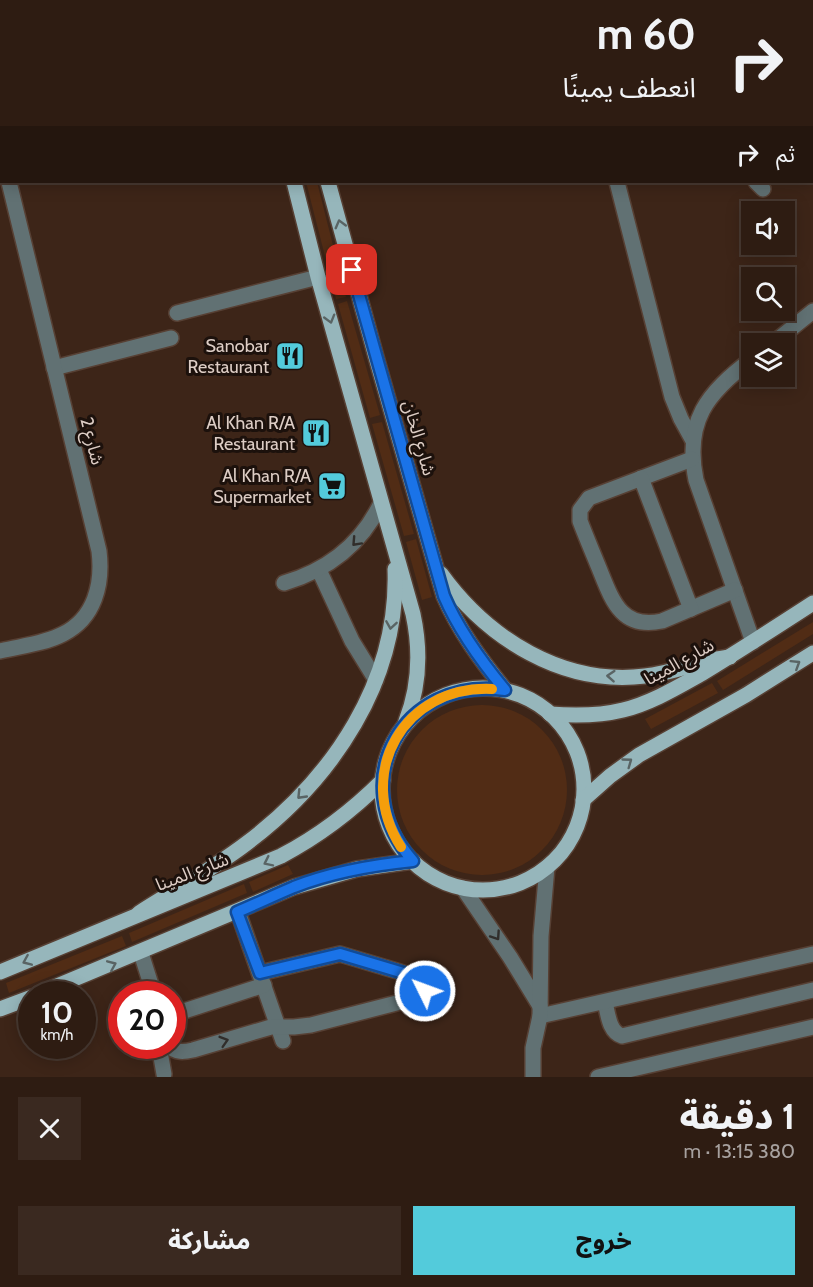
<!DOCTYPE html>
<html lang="ar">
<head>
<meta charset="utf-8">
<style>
	:root { --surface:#2e1c12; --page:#3a2920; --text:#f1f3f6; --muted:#a7a19f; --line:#493a32; --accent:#53cbdb }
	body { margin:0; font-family:Cabin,"Noto Sans Arabic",sans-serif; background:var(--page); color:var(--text); direction:rtl; height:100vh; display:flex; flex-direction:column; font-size:22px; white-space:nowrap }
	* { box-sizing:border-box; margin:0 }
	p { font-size:20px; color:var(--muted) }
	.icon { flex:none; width:33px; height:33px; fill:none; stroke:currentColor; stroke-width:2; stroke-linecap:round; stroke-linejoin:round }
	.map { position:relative; height:1077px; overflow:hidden; direction:ltr }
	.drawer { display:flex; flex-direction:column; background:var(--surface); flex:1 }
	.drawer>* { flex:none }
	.banner { position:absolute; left:0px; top:0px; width:813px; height:183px; box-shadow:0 3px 15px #0003,0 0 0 2px var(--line); direction:rtl; background:#2e1c12; color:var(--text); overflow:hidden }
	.tools { position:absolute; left:741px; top:201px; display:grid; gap:12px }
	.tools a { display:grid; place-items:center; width:54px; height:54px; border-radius:0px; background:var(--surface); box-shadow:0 3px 15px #0003,0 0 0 2px var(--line); font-size:30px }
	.speed { position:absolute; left:18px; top:981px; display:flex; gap:12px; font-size:30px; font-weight:700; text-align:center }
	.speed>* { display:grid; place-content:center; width:78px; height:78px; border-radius:50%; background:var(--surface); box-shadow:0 3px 15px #0003,0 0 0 2px var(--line); line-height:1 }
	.speed small { font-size:15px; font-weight:400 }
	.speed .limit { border:9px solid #d22; background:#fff; color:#111 }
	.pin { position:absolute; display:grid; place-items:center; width:51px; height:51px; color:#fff; margin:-26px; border-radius:12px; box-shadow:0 3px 9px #0006 }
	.me { position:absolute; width:66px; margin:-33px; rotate:312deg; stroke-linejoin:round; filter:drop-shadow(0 0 4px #0008) }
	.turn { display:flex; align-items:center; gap:21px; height:126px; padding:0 18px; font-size:27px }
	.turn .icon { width:78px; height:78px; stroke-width:2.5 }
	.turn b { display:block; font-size:42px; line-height:51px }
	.then { display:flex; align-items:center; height:57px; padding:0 18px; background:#0003; gap:12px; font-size:22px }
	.round { display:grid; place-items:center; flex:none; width:63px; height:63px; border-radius:0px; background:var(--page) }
	.head { display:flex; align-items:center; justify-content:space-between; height:102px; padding:0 18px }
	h1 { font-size:36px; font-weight:800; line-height:45px }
	.cta { display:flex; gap:12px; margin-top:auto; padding:12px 18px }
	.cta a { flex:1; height:69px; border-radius:0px; background:var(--accent); color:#111; font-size:24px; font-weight:800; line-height:69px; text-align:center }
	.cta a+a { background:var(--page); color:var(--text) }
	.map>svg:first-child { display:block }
	.green { fill:#512c15 }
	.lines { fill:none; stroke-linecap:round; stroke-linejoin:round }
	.minor-casing { stroke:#574034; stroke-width:18 }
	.major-casing { stroke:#574034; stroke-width:18 }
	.minor { stroke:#617173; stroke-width:15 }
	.major { stroke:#96b6bb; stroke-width:15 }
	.oneway { stroke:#596464 }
	.oneway2 { stroke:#312e2b }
	.route-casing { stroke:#114b97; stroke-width:15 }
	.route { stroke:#1a73e8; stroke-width:10 }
	.slow { stroke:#f59e0b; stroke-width:10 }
	.labels { text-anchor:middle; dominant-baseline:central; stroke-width:6; stroke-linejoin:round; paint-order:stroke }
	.poi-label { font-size:18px; fill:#ddcdc5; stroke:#1c110c; text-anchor:end }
	.street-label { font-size:18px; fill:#ddcdc5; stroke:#1c110c }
</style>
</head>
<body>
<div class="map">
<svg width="813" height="1077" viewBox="0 0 813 1077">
	<rect width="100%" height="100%" fill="#3d2518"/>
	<g class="green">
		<path d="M306,182h11l29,115 -10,2z"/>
		<path d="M347,301l33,114 -10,3 -32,-114z"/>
		<path d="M382,422l32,112 -10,2 -32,-112z"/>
		<path d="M416,539l16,58 -10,3 -16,-58z"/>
		<path d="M813,622v12l-90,56 -6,-9z"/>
		<path d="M712,683l6,10 -67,36 -6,-10z"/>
		<circle cx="482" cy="790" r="85"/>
		<path d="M288,865l5,9 -40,18 -4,-10z"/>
		<path d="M244,884l3,9 -115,49 -3,-9z"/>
		<path d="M122,936l4,10 -117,47 -3,-10z"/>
	</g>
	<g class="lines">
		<g class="minor-casing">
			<g id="minor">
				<path d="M9,0v2"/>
				<path d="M326,0l1,2"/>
				<path d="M349,0h9"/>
				<path d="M444,0v2"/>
				<path d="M570,0v2"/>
				<path d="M760,0l1,2"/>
				<path d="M112,2l6,-2"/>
				<path d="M798,2l2,-2"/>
				<path d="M0,40h2"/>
				<path d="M0,144l2,7"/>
				<path d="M617,182l55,215 9,22 11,20"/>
				<path d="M756,182l7,7"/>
				<path d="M177,313l141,-36"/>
				<path d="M772,344l41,-33"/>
				<path d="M752,359c-45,34 -68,62 -56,121l57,162"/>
				<path d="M54,368l117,-30"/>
				<path d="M692,459l-103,39 -9,12v11c6,16 13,32 19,47 13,32 22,62 63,53l73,-31"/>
				<path d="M641,478l50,131"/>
				<path d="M319,570l33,71 24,39"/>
				<path d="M284,583c44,-13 77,-38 97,-80"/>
				<path d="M0,651c20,-5 44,-7 63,-17 32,-16 40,-50 36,-83l-90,-369"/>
				<path d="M463,888l47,69 30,49"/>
				<path d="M238,912l45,129"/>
				<path d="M141,953l13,41"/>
				<path d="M605,1002c3,12 4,30 17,34l191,-46"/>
				<path d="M172,1015l92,-30"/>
				<path d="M540,1016l273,-62"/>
				<path d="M159,1046l5,28"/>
				<path d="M169,1046c7,7 15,6 24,4l78,-23h23l17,-2 105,-27c7,-3 9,-5 10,-13l-9,-8 -77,-23 -80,19"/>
				<path d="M533,1077v-29l7,-32 1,-80 6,-69"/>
				<path d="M598,1077l215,-50"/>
			</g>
		</g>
		<g class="major-casing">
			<g id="major">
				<path d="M247,0l1,2"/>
				<path d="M283,0v2"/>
				<path d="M294,182l24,95 95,337c8,37 7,71 -7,107"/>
				<path d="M328,182l48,175 68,239c15,35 37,64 61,94"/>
				<path d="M441,574c47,65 122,112 204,102 29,-3 56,-16 85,-19"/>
				<circle cx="483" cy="789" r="101"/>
				<path d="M550,714c25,2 49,2 73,-4 28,-7 53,-22 78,-36 38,-23 75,-47 112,-71"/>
				<path d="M583,800l27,-24 29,-21 107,-60 67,-42"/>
				<path d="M139,913c36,-23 74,-44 108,-70 86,-65 152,-162 148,-274"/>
				<path d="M0,972l281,-116c38,-20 71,-45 102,-76"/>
				<path d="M38,994l256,-107 63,-18 56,-8"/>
				<path d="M0,1009l32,-12"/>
			</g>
		</g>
		<use href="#minor" class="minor"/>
		<use href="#major" class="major"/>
	</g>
	<defs><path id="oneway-chevron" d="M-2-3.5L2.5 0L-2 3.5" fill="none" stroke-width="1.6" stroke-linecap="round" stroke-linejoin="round" transform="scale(1.5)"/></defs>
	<g class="oneway">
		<use href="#oneway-chevron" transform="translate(340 224) rotate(-105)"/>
		<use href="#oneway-chevron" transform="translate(330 319) rotate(74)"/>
		<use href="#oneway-chevron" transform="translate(391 625) rotate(99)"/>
		<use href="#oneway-chevron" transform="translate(796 664) rotate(-32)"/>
		<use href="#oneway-chevron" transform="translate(611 676) rotate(-176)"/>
		<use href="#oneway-chevron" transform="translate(628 762) rotate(-36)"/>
		<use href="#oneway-chevron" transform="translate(301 795) rotate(134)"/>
		<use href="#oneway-chevron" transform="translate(268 862) rotate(154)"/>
		<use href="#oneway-chevron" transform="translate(27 961) rotate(157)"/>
		<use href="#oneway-chevron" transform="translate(112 965) rotate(-23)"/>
	</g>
	<g class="oneway2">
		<use href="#oneway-chevron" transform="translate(356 542) rotate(133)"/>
		<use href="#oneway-chevron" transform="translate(496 936) rotate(56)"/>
		<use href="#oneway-chevron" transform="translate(224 1041) rotate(-17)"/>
	</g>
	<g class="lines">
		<g class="route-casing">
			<path id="route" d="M352,270l92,326c15,35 37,65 61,94 -104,-14 -161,93 -92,171 -40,4 -81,11 -119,26 -19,8 -38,17 -57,25l23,61 80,-19 77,23 9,8 -1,6"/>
		</g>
		<use href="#route" class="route"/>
		<path class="slow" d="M401,847c-47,-74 3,-162 91,-158"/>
	</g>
	<defs>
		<g id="restaurant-square" transform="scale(1.5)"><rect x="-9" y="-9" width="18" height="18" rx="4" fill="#53cbdb" stroke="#1c110c"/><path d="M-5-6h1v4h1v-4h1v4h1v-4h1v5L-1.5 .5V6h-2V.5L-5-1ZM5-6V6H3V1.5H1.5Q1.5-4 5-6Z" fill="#111"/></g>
		<g id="supermarket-square" transform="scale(1.5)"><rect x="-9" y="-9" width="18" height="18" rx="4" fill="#53cbdb" stroke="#1c110c"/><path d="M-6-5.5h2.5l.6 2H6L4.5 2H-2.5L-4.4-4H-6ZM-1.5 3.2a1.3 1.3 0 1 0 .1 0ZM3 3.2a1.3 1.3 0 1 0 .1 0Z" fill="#111"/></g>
	</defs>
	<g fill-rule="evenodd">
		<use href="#restaurant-square" x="290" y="356"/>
		<use href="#restaurant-square" x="316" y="433"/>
		<use href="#supermarket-square" x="332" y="486"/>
	</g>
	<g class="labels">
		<g class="poi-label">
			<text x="269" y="346">Sanobar<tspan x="269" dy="21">Restaurant</tspan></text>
			<text x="295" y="423">Al Khan R/A<tspan x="295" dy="21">Restaurant</tspan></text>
			<text x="311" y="476">Al Khan R/A<tspan x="311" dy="21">Supermarket</tspan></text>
		</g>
		<g class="street-label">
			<text transform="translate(419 438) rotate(74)">شارع الخان</text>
			<text transform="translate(92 441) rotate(76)">شارع 2</text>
			<text transform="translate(679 662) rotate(-29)">شارع المينا</text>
			<text transform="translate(192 872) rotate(-21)">شارع المينا</text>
		</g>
	</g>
</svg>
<div class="tools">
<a><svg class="icon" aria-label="sound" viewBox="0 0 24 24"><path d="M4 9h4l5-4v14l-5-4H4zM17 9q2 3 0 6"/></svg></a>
<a><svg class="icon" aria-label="search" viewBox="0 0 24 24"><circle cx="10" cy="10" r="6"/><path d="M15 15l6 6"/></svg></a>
<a><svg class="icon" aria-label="layers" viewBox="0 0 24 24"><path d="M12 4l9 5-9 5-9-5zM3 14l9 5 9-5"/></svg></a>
</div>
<div class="speed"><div>10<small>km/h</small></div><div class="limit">20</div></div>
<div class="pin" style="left:352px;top:270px;background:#d93025"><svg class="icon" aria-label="arrive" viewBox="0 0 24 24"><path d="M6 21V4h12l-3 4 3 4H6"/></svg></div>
<svg class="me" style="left:425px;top:991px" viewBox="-20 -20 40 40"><circle r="17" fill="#1a73e8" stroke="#fff" stroke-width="3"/><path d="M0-11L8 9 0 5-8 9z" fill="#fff"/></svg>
<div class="banner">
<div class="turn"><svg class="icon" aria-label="right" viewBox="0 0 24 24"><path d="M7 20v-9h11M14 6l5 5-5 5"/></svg><div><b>60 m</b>انعطف يمينًا</div></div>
<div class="then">ثم<svg class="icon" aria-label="right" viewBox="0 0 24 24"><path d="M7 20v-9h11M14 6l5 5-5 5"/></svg></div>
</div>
</div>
<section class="drawer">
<div class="head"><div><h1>1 دقيقة</h1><p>380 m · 13:15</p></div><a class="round"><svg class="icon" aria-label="close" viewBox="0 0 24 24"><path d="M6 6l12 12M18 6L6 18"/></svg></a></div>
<div class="cta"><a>خروج</a><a>مشاركة</a></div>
</section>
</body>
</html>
